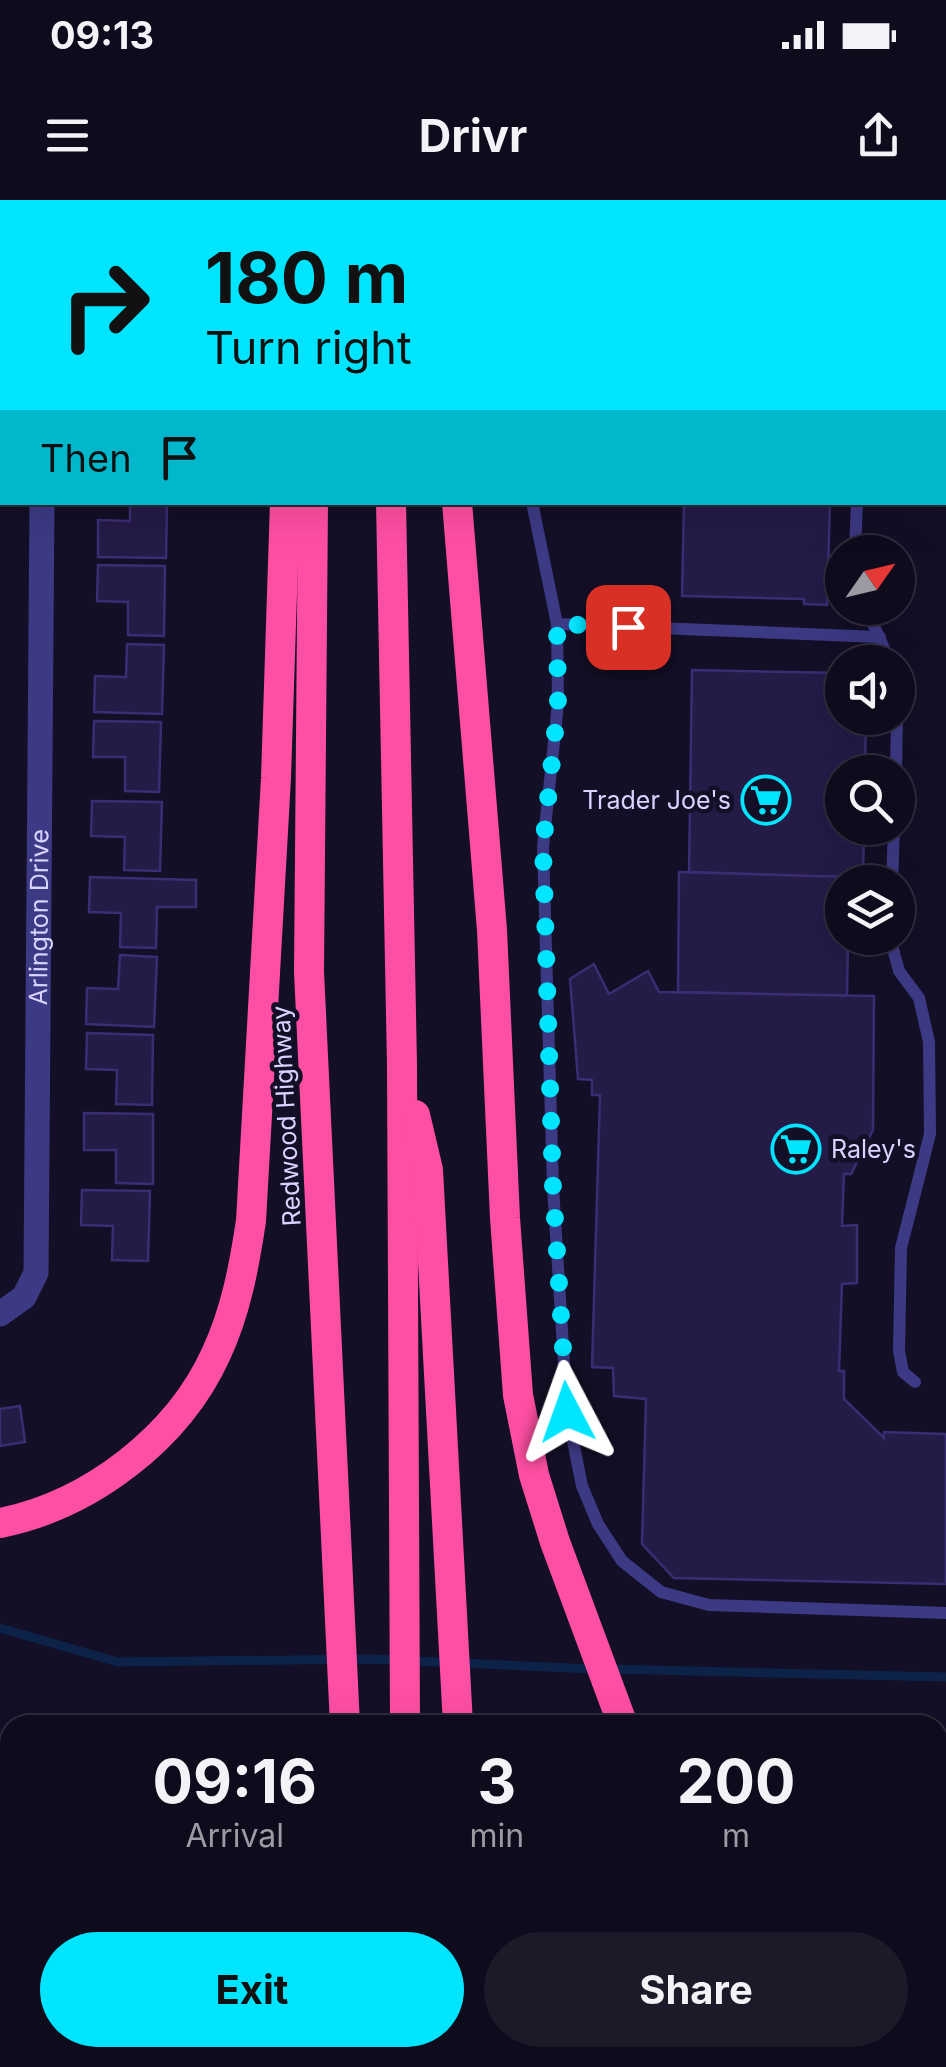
<!DOCTYPE html>
<html lang="en">
<head>
<meta charset="utf-8">
<style>
	:root { --surface:#0e0b1c; --page:#1c1929; --text:#f1f3f6; --muted:#9b9ba3; --line:#2e2b3b; --accent:#00e5ff }
	body { margin:0; font-family:Inter,sans-serif; background:var(--page); color:var(--text); height:100vh; display:flex; flex-direction:column; font-size:38px; white-space:nowrap }
	* { box-sizing:border-box; margin:0 }
	p { font-size:32px; color:var(--muted) }
	.icon { flex:none; width:55px; height:55px; fill:none; stroke:currentColor; stroke-width:2; stroke-linecap:round; stroke-linejoin:round }
	.map { position:relative; flex:1; overflow:hidden }
	.drawer { position:absolute; left:0px; top:1515px; width:948px; height:352px; display:flex; flex-direction:column; background:var(--surface); border-radius:30px 30px 0 0; box-shadow:0 10px 40px #0002,0 0 0 2px var(--line) }
	.drawer>* { flex:none }
	.guide { position:absolute; left:0px; top:0px; width:948px; height:305px; box-shadow:0 10px 40px #0002,0 0 0 2px var(--line); background:#00e5ff; color:#111; overflow:hidden }
	.needle { width:65px; rotate:56deg }
	.controls { position:absolute; left:825px; top:335px; display:grid; gap:20px }
	.controls a { display:grid; place-items:center; width:90px; height:90px; border-radius:50%; background:var(--surface); box-shadow:0 10px 40px #0002,0 0 0 2px var(--line); font-size:50px }
	.pin { position:absolute; display:grid; place-items:center; width:85px; height:85px; color:#fff; margin:-42px; border-radius:20px; box-shadow:0 5px 15px #0006 }
	.me { position:absolute; width:110px; margin:-55px; rotate:356deg; stroke-linejoin:round; filter:drop-shadow(0 0 8px #0008) }
	.turn { display:flex; align-items:center; gap:35px; height:210px; padding:0 40px; font-size:45px }
	.turn .icon { width:130px; height:130px; stroke-width:2.5 }
	.turn b { display:block; font-size:70px; line-height:85px }
	.then { display:flex; align-items:center; height:95px; padding:0 40px; background:#0003; gap:20px; font-size:38px }
	.eta { display:flex; justify-content:space-evenly; align-items:center; height:170px; text-align:center }
	.eta b { font-size:60px; font-weight:700; line-height:70px }
	.action { display:flex; gap:20px; margin-top:auto; padding:20px 40px }
	.action a { flex:1; height:115px; border-radius:60px; background:var(--accent); color:#111; font-size:40px; font-weight:700; line-height:115px; text-align:center }
	.action a+a { background:var(--page); color:var(--text) }
	.status { display:flex; justify-content:space-between; align-items:center; height:70px; padding:0 50px; background:var(--surface); direction:ltr }
	.status svg { height:28px; fill:currentColor }
	header { display:flex; justify-content:space-between; align-items:center; height:130px; padding:0 40px; background:var(--surface); font-size:45px; font-weight:700 }
	.map>svg:first-child { display:block }
	.lines { fill:none; stroke-linecap:round; stroke-linejoin:round }
	.stream { stroke:#0c2248; stroke-width:9 }
	.building { fill:#241b47; stroke:#3b2d73; stroke-width:2.5 }
	.lane { stroke:#3d3a85; stroke-width:12 }
	.street { stroke:#3d3a85; stroke-width:25 }
	.secondary { stroke:#6f6bff; stroke-width:25 }
	.primary { stroke:#c25bff; stroke-width:25 }
	.highway { stroke:#ff4fa3; stroke-width:30 }
	.route { stroke:#00e5ff; stroke-width:18; stroke-dasharray:0 32.4 }
	.labels { text-anchor:middle; dominant-baseline:central; stroke-width:9; stroke-linejoin:round; paint-order:stroke }
	.poi-label { font-size:25px; fill:#d9d4ff; stroke:#130f26; text-anchor:end }
	.street-label { font-size:25px; fill:#d9d4ff; stroke:#130f26 }
</style>
</head>
<body>
<div class="status"><b>09:13</b><svg viewBox="0 0 49 12"><path d="M0 12V9h3v3zM5 12V6h3v6zM10 12V3h3v9zM15 12V0h3v12zM26 1h20v11H26zM47 4h2v5h-2z"/></svg></div>
<header><svg class="icon" aria-label="menu" viewBox="0 0 24 24"><path d="M4 6h16M4 12h16M4 18h16"/></svg>Drivr<svg class="icon" aria-label="share" viewBox="0 0 24 24"><path d="M12 15V3M7 8l5-5 5 5M5 13v7h14v-7"/></svg></header>
<div class="map">
<svg width="946" height="1867" viewBox="0 0 946 1867">
	<rect width="100%" height="100%" fill="#130f26"/>
	<g class="lines">
		<g class="stream">
			<path d="M0,1428l118,34 253,-3 222,10"/>
			<path d="M609,1469l337,8"/>
		</g>
	</g>
	<g class="building">
		<path d="M557,0h284l-284,2z"/>
		<path d="M130,302h37l-1,56 -68,-1v-37l32,1z"/>
		<path d="M684,302h146l-3,103 -23,-1v-5l-122,-3z"/>
		<path d="M98,365l67,1 -1,70 -36,-1v-33l-31,-1z"/>
		<path d="M127,444l37,1 -2,69 -68,-2 1,-36 31,1z"/>
		<path d="M692,470l150,3v45h24l-1,54h-23v56h22l-1,50 -174,-6z"/>
		<path d="M94,521l67,1 -2,70 -34,-1v-34h-32z"/>
		<path d="M92,601l70,1 -2,69 -36,-1 1,-33 -34,-1z"/>
		<path d="M679,672l170,5v5h-7v56h6l-1,58 -169,-4z"/>
		<path d="M90,677l106,3v27h-39l-1,41 -36,-1 1,-34 -32,-1z"/>
		<path d="M120,755l37,2 -3,70 -68,-3 1,-36 31,1z"/>
		<path d="M594,764l15,30 39,-23 11,21 215,4 -1,134 -22,44h-7l-2,52 15,-1v58l-15,1 -3,87h5v28l40,39v-6l62,2v150l-272,-6 -32,-34 4,-145 -32,-3 -1,-28 -21,-1 8,-272h-8v-15l-14,-1 -8,-100z"/>
		<path d="M87,833l66,2 -1,70 -36,-1 1,-34 -31,-1z"/>
		<path d="M84,913l69,1v70l-37,-1v-33h-32z"/>
		<path d="M82,990l68,1 -2,70 -36,-1 1,-34 -32,-1z"/>
		<path d="M20,1206l5,36 -25,4v-37z"/>
	</g>
	<g class="lines">
		<g class="lane">
			<path d="M497,0v2"/>
			<path d="M865,2v-2"/>
			<path d="M945,255h1"/>
			<path d="M532,302l25,122 1,80 -15,143 10,340 14,224 15,75 16,38 24,37 39,31 48,13 237,8"/>
			<path d="M855,352l2,-50"/>
			<path d="M866,408l24,54"/>
			<path d="M557,424l323,13"/>
			<path d="M896,572l1,-54"/>
			<path d="M892,682l2,-54"/>
			<path d="M890,738l9,33 20,27 10,44 1,92 -29,114 -2,103 4,21 12,10"/>
		</g>
		<g class="street">
			<path d="M45,2v-2"/>
			<path d="M0,157l2,1"/>
			<path id="s1" d="M0,1114l24,-17 12,-24 6,-771"/>
		</g>
		<g class="secondary">
			<path d="M938,1571l8,-1"/>
			<path d="M938,1623l8,-1"/>
		</g>
		<g class="primary">
			<path d="M0,1558l10,2"/>
			<path d="M0,1615l10,1"/>
		</g>
		<g class="highway">
			<path d="M315,0v2"/>
			<path d="M385,0v2"/>
			<path d="M438,0v2"/>
			<path d="M313,302l-4,470 36,753"/>
			<path d="M391,302l11,563 3,660"/>
			<path d="M457,302l35,428 13,288 13,177 16,80 21,67 68,183"/>
			<path d="M415,915l13,55 30,555"/>
			<path d="M0,1323c90,-18 178,-85 216,-169 20,-43 28,-87 35,-133l25,-443 9,-276"/>
			<path d="M0,1744l10,5"/>
			<path d="M161,1858l9,9"/>
			<path d="M410,1858v9"/>
			<path d="M575,1858c27,7 62,9 89,0"/>
			<path d="M341,1867v-9"/>
			<path d="M767,1867l16,-9"/>
		</g>
	</g>
	<g class="lines">
		<path class="route" d="M567,1212l-14,-225 -10,-340 15,-143 -1,-80 71,3"/>
	</g>
	<defs>
		<g id="supermarket-ring" transform="scale(2.5)"><circle r="9.5" fill="#130f26" stroke="#00e5ff" stroke-width="1.5"/><path d="M-6-5.5h2.5l.6 2H6L4.5 2H-2.5L-4.4-4H-6ZM-1.5 3.2a1.3 1.3 0 1 0 .1 0ZM3 3.2a1.3 1.3 0 1 0 .1 0Z" fill="#00e5ff"/></g>
	</defs>
	<g fill-rule="evenodd">
		<use href="#supermarket-ring" x="766" y="600"/>
		<use href="#supermarket-ring" x="796" y="949"/>
	</g>
	<g class="labels">
		<g class="poi-label">
			<text x="731" y="600">Trader Joe's</text>
			<text x="831" y="949" text-anchor="start">Raley's</text>
		</g>
		<g class="street-label">
			<text stroke="none"><textPath href="#s1" startOffset="412">Arlington Drive</textPath></text>
			<text transform="translate(286 916) rotate(-93)">Redwood Highway</text>
		</g>
	</g>
</svg>
<div class="controls">
<a><svg class="needle" viewBox="-14 -14 28 28"><path d="M0-13l5 13h-10z" fill="#e53935"/><path d="M0 13l5-13h-10z" fill="#9b9ba3"/></svg></a>
<a><svg class="icon" aria-label="sound" viewBox="0 0 24 24"><path d="M4 9h4l5-4v14l-5-4H4zM17 9q2 3 0 6"/></svg></a>
<a><svg class="icon" aria-label="search" viewBox="0 0 24 24"><circle cx="10" cy="10" r="6"/><path d="M15 15l6 6"/></svg></a>
<a><svg class="icon" aria-label="layers" viewBox="0 0 24 24"><path d="M12 4l9 5-9 5-9-5zM3 14l9 5 9-5"/></svg></a>
</div>
<div class="pin" style="left:628px;top:427px;background:#d93025"><svg class="icon" aria-label="arrive" viewBox="0 0 24 24"><path d="M6 21V4h12l-3 4 3 4H6"/></svg></div>
<svg class="me" style="left:567px;top:1212px" viewBox="-20 -20 40 40"><path d="M0-17L14 15 0 8-14 15z" fill="#00e5ff" stroke="#fff" stroke-width="4"/></svg>
<div class="guide">
<div class="turn"><svg class="icon" aria-label="right" viewBox="0 0 24 24"><path d="M7 20v-9h11M14 6l5 5-5 5"/></svg><div><b>180 m</b>Turn right</div></div>
<div class="then">Then<svg class="icon" aria-label="arrive" viewBox="0 0 24 24"><path d="M6 21V4h12l-3 4 3 4H6"/></svg></div>
</div>
<section class="drawer">
<div class="eta">
<div><b>09:16</b><p>Arrival</p></div>
<div><b>3</b><p>min</p></div>
<div><b>200</b><p>m</p></div>
</div>
<div class="action"><a>Exit</a><a>Share</a></div>
</section>
</div>
</body>
</html>
